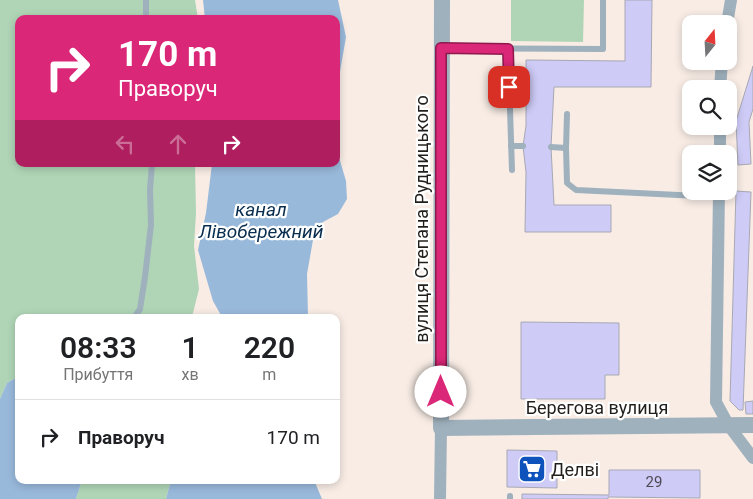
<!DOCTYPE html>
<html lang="uk">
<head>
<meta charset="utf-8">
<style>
	:root { --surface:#fff; --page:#f2f2f2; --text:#202124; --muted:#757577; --line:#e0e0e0 }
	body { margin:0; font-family:Roboto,sans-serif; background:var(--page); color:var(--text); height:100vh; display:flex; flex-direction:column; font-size:19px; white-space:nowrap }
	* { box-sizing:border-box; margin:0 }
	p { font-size:16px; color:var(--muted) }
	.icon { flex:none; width:28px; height:28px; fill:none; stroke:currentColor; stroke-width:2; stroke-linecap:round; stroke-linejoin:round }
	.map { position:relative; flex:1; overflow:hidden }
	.drawer { position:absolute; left:15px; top:314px; width:325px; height:170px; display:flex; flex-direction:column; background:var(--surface); border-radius:10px; box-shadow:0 2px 8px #0003 }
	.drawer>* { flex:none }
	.hud { position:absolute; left:15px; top:15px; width:325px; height:152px; border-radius:10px; box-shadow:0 2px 8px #0003; background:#db2777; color:#fff; overflow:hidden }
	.needle { width:32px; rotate:18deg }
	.controls { position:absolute; left:682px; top:15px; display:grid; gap:10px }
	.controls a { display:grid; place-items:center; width:55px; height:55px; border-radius:10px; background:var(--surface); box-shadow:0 2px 8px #0003; font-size:25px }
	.pin { position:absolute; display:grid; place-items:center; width:42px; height:42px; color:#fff; margin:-21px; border-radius:10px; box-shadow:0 2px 8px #0006 }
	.me { position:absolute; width:55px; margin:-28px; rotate:0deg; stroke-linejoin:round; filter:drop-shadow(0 0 4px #0008) }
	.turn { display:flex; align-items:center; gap:18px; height:105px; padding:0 20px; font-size:22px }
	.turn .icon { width:65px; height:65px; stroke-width:2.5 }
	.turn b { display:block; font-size:35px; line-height:42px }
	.lanes { display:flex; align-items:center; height:48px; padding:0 20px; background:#0003; justify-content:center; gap:25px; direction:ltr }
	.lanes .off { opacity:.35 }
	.eta { display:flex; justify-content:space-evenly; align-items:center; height:85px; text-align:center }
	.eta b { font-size:30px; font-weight:600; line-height:35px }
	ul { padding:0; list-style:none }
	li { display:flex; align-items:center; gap:15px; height:75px; padding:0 20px; border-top:1px solid var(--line) }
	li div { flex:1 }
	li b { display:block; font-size:19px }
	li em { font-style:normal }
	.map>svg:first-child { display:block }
	.green { fill:#afd5b6 }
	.water { fill:#99b9db }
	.building { fill:#cecbf7; stroke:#a8a8b3 }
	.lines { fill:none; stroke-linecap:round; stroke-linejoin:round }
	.service { stroke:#9fb1bd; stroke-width:6 }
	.minor { stroke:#9fb1bd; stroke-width:12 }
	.tertiary { stroke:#9fb1bd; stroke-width:16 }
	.route-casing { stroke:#8e194d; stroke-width:12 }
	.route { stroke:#db2777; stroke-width:9 }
	.labels { text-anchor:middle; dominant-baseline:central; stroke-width:4.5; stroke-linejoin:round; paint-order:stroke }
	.number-label { font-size:15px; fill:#4d4952 }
	.street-label { font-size:18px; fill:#221e1b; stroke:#fff }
	.poi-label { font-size:18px; fill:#221e1b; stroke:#fff; text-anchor:start }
	.water-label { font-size:19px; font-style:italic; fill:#082d4e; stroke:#fff }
</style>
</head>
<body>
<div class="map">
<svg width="753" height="499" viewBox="0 0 753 499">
	<rect width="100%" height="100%" fill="#f8ece5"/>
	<g class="green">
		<path d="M0,0h195l3,19h-179v145h176l1,49 -2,33 5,43 -7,28 -173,1v58l-12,7 -7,16z"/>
		<path d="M511,0h73l-1,42 -72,-1z"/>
		<path d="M82,480h89l-5,19h-90z"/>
	</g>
	<g class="water">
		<path d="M203,0h135l8,37 -10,58v-76h-131z"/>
		<path d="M336,147l10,34 1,18 -9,15 -15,8 -10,18 -6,34 1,43h-86l-9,-16 -15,-51 8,-37 6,-49h124z"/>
		<path d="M19,376v104h63l-6,19h-76v-100l7,-16z"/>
		<path d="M171,480h143l8,19h-156z"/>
	</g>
	<g class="building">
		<path d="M625,0h27l-1,87h-97l-3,60 3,58h57v27h-86l1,-60 -3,-26 3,-20v-66l99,1z"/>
		<path d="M753,66v43l-4,13 2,42 -13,1 -2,-44z"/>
		<path d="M736,191l15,1 -8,218h-4l-9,-9z"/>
		<path d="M521,322l98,1v52h-14v24h-84z"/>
		<path d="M753,401v13h-7l-1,-12z"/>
		<path d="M507,450l50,1v37l-50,-1z"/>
		<path d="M609,470h91v28l-92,-1v2h-86v-5l87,1z"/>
	</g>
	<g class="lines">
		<g class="service">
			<path d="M146,0v19"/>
			<path d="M442,48l161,1v-49"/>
			<path d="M508,49l4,121"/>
			<path d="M511,146h12"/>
			<path d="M551,147l15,1 1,-34"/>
			<path d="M566,148l1,35 9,7 143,7"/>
			<path d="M134,318l6,-9 5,-32 6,-52 -1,-35 2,-26"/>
			<path d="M510,499v-3"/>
		</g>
		<g class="minor">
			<path d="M727,24l4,-24"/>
			<path d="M720,89l2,-28"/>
			<path d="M720,154v-28"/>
			<path d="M719,191l-3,211 13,24 24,32"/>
			<path d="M440,499l1,-71"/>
		</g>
		<path class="tertiary" d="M442,0l-1,428 312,-3"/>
	</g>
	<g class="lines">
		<g class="route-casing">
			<path id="route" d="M441,392v-344l67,1 1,38"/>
		</g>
		<use href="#route" class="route"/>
	</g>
	<defs>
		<g id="supermarket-square" transform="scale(1.4375)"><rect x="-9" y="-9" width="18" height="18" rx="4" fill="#0e52bc" stroke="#fff"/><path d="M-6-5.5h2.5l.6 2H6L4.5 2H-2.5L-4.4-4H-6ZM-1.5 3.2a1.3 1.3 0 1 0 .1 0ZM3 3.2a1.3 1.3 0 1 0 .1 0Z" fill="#fff"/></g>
	</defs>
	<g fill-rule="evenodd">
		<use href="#supermarket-square" x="532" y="469"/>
	</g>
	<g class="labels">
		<g class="number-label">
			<text x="654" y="482">29</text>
		</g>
		<g class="street-label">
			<text transform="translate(421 219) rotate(-90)">вулиця Степана Рудницького</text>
			<text x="597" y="407">Берегова вулиця</text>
		</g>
		<g class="poi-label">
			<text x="551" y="469">Делві</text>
		</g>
		<g class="water-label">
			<text x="261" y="209">канал<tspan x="261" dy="22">Лівобережний</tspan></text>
		</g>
	</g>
</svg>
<div class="controls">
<a><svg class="needle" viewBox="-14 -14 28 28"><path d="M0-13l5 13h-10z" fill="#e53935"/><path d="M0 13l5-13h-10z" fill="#757577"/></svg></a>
<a><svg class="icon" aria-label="search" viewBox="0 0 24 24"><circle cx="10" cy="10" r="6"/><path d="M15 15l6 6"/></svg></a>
<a><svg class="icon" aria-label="layers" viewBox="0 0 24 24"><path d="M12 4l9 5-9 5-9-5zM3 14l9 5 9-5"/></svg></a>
</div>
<div class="pin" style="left:509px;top:87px;background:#d93025"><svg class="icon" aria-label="arrive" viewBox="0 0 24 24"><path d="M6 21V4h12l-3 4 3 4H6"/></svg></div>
<svg class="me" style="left:441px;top:392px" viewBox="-20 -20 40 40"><circle r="19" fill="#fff"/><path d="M0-13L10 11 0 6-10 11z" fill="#db2777"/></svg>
<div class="hud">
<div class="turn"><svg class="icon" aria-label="right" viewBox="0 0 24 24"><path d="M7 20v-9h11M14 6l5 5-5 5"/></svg><div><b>170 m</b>Праворуч</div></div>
<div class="lanes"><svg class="icon off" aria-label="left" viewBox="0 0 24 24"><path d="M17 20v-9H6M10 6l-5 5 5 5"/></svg><svg class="icon off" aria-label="ahead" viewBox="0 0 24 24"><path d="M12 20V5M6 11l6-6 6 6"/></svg><svg class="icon" aria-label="right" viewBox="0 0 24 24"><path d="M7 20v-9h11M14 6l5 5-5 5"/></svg></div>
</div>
<section class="drawer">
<div class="eta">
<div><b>08:33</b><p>Прибуття</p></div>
<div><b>1</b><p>хв</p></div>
<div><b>220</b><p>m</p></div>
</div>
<ul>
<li><svg class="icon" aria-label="right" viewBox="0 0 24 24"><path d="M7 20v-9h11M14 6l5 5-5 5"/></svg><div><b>Праворуч</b></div><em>170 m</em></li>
</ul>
</section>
</div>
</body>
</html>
